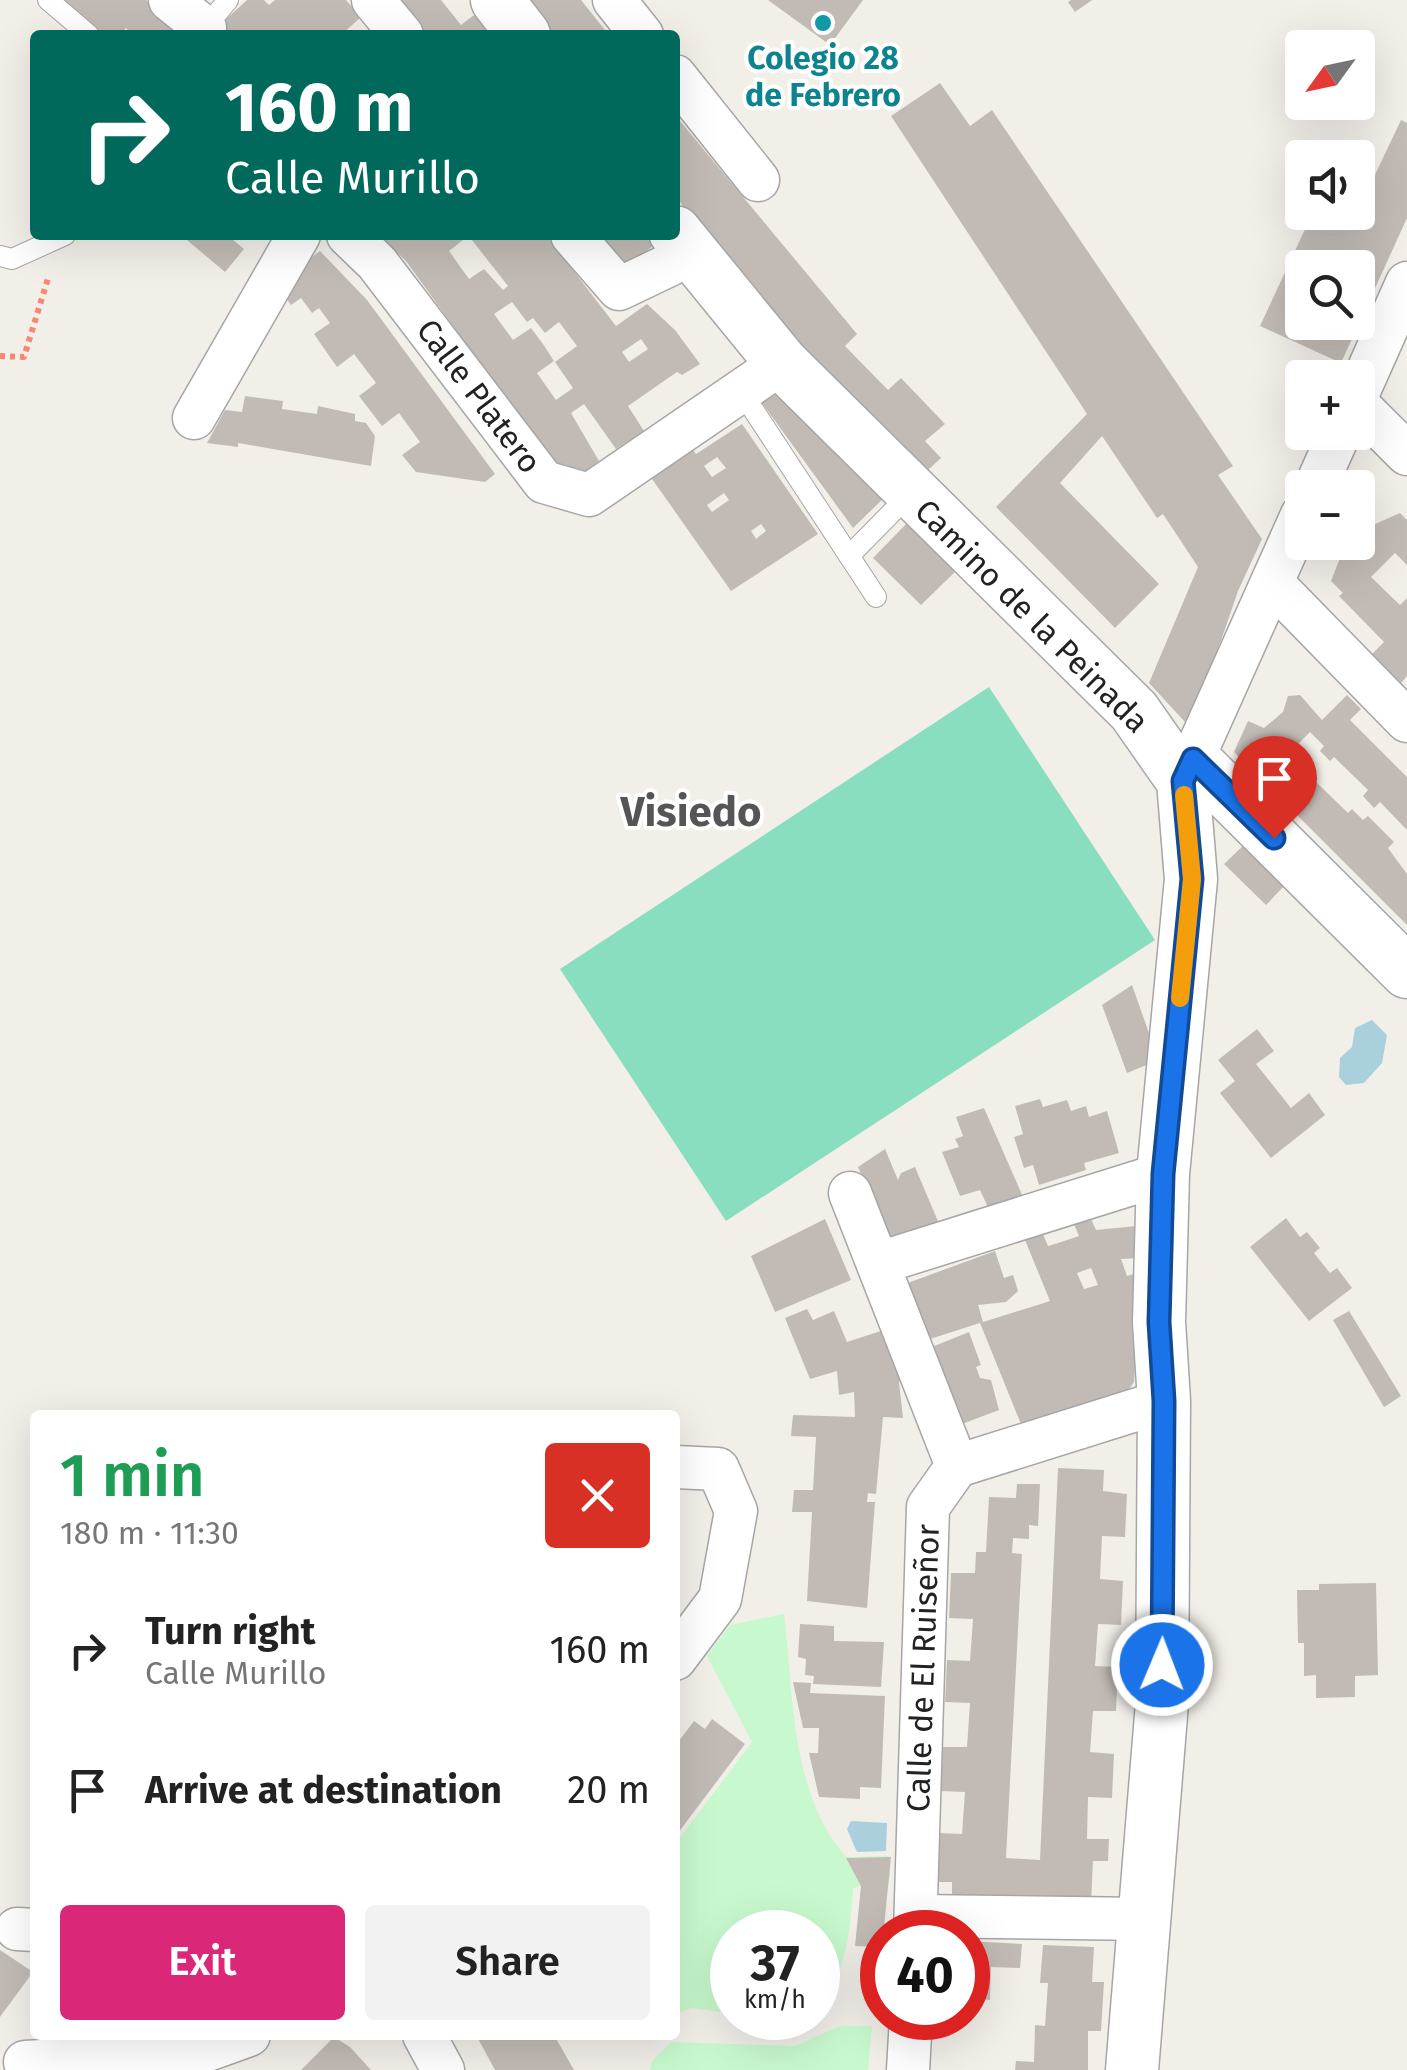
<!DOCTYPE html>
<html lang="en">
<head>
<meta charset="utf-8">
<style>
	:root { --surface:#fff; --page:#f2f2f2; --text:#222; --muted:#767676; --accent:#db2777 }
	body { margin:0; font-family:"Fira Sans",sans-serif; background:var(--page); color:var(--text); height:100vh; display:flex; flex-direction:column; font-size:38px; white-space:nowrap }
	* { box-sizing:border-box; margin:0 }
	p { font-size:32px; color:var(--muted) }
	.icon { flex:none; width:55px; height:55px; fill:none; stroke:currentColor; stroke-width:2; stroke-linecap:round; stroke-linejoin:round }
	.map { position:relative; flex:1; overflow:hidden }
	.sheet { position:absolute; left:30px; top:1410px; width:650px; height:630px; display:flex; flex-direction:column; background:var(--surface); border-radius:10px; box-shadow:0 10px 40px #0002 }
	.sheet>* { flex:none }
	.top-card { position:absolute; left:30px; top:30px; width:650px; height:210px; border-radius:10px; box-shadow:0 10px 40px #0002; background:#00695c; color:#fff; overflow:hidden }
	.needle { width:65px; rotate:237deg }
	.tools { position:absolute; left:1285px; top:30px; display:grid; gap:20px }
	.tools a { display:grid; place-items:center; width:90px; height:90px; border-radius:10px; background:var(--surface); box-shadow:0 10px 40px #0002; font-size:50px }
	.speed { position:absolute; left:710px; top:1910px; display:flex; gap:20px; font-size:50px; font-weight:700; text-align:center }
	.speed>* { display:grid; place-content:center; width:130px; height:130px; border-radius:50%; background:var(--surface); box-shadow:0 10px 40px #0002; line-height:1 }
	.speed small { font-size:25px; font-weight:400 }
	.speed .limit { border:15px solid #d22; background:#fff; color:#111 }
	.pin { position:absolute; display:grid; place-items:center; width:85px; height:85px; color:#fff; margin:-102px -42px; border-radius:50% 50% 50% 0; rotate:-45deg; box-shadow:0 0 10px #0007 }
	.pin .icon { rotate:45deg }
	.me { position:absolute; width:110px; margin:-55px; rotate:1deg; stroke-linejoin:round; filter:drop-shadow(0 0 8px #0008) }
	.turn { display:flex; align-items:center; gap:35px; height:210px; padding:0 30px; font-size:45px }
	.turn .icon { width:130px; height:130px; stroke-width:2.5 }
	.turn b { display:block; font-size:70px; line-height:85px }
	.round { display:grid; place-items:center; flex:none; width:105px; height:105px; border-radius:10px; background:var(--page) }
	.head { display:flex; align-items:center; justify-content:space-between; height:170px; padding:0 30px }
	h1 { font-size:60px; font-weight:600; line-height:75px; color:#1e9e55 }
	.primary-button { display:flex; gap:20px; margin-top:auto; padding:20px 30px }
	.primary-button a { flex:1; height:115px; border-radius:10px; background:var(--accent); color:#fff; font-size:40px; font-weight:600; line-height:115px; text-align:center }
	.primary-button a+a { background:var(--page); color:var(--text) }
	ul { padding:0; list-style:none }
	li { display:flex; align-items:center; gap:30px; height:140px; padding:0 30px }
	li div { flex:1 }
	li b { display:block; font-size:38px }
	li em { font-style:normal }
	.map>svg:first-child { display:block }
	.park { fill:#c8f9ce }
	.pitch { fill:#89dec0 }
	.water { fill:#aad0de }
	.building { fill:#c2bbb5; fill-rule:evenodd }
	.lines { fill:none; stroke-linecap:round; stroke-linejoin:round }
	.service-casing { stroke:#a6a6a6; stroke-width:22 }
	.minor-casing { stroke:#a6a6a6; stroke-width:45 }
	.tertiary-casing { stroke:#a6a6a6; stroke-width:55 }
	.path { stroke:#f88673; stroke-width:6; stroke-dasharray:5 5; stroke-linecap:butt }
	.service { stroke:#fff; stroke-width:20 }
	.minor { stroke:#fff; stroke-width:42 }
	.tertiary { stroke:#fff; stroke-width:52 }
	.route-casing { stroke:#114b97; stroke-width:25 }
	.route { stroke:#1a73e8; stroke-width:18 }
	.slow { stroke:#f59e0b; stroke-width:18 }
	.culture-dot { fill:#0f9aa8; stroke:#fff; stroke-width:4 }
	.labels { text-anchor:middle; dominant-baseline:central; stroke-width:8; stroke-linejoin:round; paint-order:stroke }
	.culture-label { font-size:32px; font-weight:bold; fill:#0d838f; stroke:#fff }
	.street-label { font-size:32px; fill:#222; stroke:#fff }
	.district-label { font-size:42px; font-weight:bold; fill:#555; stroke:#fff }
</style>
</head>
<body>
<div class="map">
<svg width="1407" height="2070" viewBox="0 0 1407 2070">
	<rect width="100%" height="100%" fill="#f2efe9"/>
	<g class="park">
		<path d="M784,1614c10,81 6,179 62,243l44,-1v22l-37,10c-3,45 -6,83 -35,120v-76h-86v82l-40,-6 -17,6v-170l77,-102 -45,-86 23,-31z"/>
		<path d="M840,2026h32l-4,44h-218l2,-9 19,-19 124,4z"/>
	</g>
	<path class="pitch" d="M989,687l166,253 -429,281 -166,-252z"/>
	<g class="water">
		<path d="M1372,1020l15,15 -5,28 -18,20 -18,2 -7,-8 1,-19 12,-11 3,-19z"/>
		<path d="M851,1821l36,2 -1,28 -29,1 -10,-23z"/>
	</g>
	<g class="building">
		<path d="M62,0h84l41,35h-54l-7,-7 -7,7h-18z"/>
		<path d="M247,0h17l5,5 6,-5h71l15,17 -20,18h-118l-1,-12z"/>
		<path d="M389,0h52l20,25 17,-13 18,23h-79z"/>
		<path d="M515,0h66l28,35h-65z"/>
		<path d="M768,0h95l-33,45z"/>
		<path d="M1092,0l-17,12 -7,-10 3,-2z"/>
		<path d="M940,83l30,43 22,-16 241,356 -15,9 44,64 -24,52 -37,108 -15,24 -37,-40 49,-116 -35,-53 -6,4 -55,-82 -42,47 99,101 -44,44 -119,-121 91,-93 -196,-298z"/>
		<path d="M675,115l182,219 -12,12 43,44 13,-12 44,46 -20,17 16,17 -14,13 -16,-17 -6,6 -97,-102 -133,-162z"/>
		<path d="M1401,120l6,3v95l-66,145 -81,-37 53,-114h45v-14l5,2zM1302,268h56v54h-56z"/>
		<path d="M181,235h55l-4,4 12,10 -19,23z"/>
		<path d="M379,235h80l4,5 -14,11 20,28 15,-10 19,21 5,-4 -40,-51h78l70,91 31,-22 28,26 25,34 -18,11 -5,-3 -49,34 16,25 -28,18 -32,-45 -13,9 28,48 -32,23 -161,-223zM512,302l15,20 6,-4 12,15 14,-11 18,24 -22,16 18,26 -17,12 -19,-27 17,-12 -11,-17 -12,-16 -18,12 -19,-26zM641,339l7,10 -19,13 -7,-10z"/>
		<path d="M593,235h63l4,5 -35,29z"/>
		<path d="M320,251l47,49 128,174 -10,8 -69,-10 -14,-17 18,-13 -21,-29 -17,13 -23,-30 17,-13 -22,-29 -17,13 -23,-33 16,-11 -11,-15 -7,5 -11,-15 -10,7 -6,-8 20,-35z"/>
		<path d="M788,387l100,107 -35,34 -91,-125z"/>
		<path d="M245,396l38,5 -1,8 35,5 1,-8 37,8v7l11,2 9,13 -4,30 -133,-23v4l-31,-4 18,-33 17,2z"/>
		<path d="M742,424l76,110 -87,57 -81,-115 42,-27 4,5zM717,457l9,11 -14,9 -8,-11zM724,493l5,7 -17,12 -5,-7zM761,524l5,7 -10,8 -5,-8z"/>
		<path d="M1358,510l15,15 27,-12 7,7v45l-12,-12 -24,24 29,28 7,-7v78l-6,7 -29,-29 12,-12 -45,-46 4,-3 -12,-12 11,-28 -9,-11h25z"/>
		<path d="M909,521l49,48 -37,36 -48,-47z"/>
		<path d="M1300,695l22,25 25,-25 14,14 -11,11 57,57v53l-27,-28 -6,6 -11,-12 5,-6 -34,-33 -4,4 -10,-10 4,-5 -14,-14 -12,12 15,15 -7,7 9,9 -3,3 36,35 4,-4 11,11 5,-4 26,26 -6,6 19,26v51l-173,-173 14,-31 16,7 19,-16 5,-16z"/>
		<path d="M1245,844l41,40 -20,21 -42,-41z"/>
		<path d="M1132,985l23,65 -1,12 -27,11 -25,-68z"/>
		<path d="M1257,1029l17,22 -18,13 35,44 18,-15 16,22 -54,43 -51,-65 15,-12 -17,-21z"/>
		<path d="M1040,1099l3,8 24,-7 4,11 15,-5 3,11 18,-6 12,42 -35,10 2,7 -47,15 -6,-20 -9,3 -10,-31 9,-3 -8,-28z"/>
		<path d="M984,1108l43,98 -35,10 -12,-26 -20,6 -18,-44 17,-5 -4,-8 8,-3 -7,-19z"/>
		<path d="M885,1149l13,31 3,-7 14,-6 25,59 -49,18 -33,-77z"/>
		<path d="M1286,1218l14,19 7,-5 13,16 -6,5 16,20 7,-5 15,20 -43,33 -59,-74z"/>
		<path d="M825,1219l26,61 -76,32 -24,-56z"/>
		<path d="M1091,1219l5,11 40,-4 3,32 -18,1 6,17 13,-4 -6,110 -9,13 -102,34 -43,-106 70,-22 -25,-61 18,-6 5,12 7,-2 24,-8 -5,-12zM1091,1268l7,17 -14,4 -7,-16z"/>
		<path d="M995,1251l9,27 9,-3 5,16 -12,11 -28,3 5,17 -56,18 -22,-56z"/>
		<path d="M807,1309l6,11 21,-9 13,31 37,-12 22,48 -7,4 4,36 -20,-1 -7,77 -8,-1 -1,9h8l-8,106 -60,-7 5,-89h-20l2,-22h19l3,-53 -25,-1 2,-21 62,2 -1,-25 -15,3 -2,-24 -27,8 -25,-61z"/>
		<path d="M1349,1311l52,85 -17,11 -51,-87z"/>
		<path d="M969,1332l12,33 -5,2 4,11 11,2 8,30 -37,14 -30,-77z"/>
		<path d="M1058,1468l46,2 -1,21 24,3 -2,43 -23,-1 -2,43 23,2 -2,44 -23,-1 -3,42 23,1 -2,44h-23l-3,41 24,2 -2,44 -24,-1 -1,42h22l-1,22h-15l-2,43 -139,-7v-15h-15l2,-49 23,1 3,-42 -24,-1 2,-44h24l3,-44 -25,-1 2,-42 23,1 3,-42 -24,-1 2,-45h24l1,-21h10l3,-55 27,1 1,-14h23l-2,42 -9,-1v14l-16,-1 -1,15 10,1 -16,304 34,2z"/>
		<path d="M1376,1583l2,92 -23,1v21l-39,1v-23l-12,1v-33h-6l-1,-53h22v-6z"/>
		<path d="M800,1624l34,2v15l50,1 -3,45 -68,-3 1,-8 -9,-1 1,-16 -8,-2z"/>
		<path d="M793,1682l18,1 -1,10 75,3 -4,92 -21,-1v12l-41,-2 -10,-44h9l1,-25h-16z"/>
		<path d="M712,1719l33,25 -70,93v-55l5,-6 -5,-4 4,-11 -4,-15 19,-25 11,8z"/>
		<path d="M891,1857l-9,90 -27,-1 6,-60 -15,-28z"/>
		<path d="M968,1941l54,3 -2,24 -29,-1 -1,33 -22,-2z"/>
		<path d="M1043,1945l51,2 -2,35h12l-3,49h-13v39h-73l1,-9 18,1 1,-37 10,1 3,-43h-8z"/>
		<path d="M0,1950l33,22 -33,45z"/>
		<path d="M476,2035h78l20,35h-79z"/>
		<path d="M334,2037l16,10 21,23h-70z"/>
	</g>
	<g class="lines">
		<g class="service-casing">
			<g id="service">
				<path d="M48,0l41,35"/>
				<path d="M204,29l24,-29"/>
				<path d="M0,256l12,3 53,-24"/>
				<path d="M741,391l135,206"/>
				<path d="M849,556l61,-62"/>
			</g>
		</g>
		<g class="minor-casing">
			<g id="minor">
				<path d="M170,0l35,28"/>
				<path d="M373,0l29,35"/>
				<path d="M614,0l28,35"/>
				<path d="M675,76l83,104"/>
				<path d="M348,235l29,28 167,219 45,13 193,-132"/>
				<path d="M572,235l47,54 73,-35"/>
				<path d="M1358,393l49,-110"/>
				<path d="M1358,405l49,49"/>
				<path d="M194,418l105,-183"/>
				<path d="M1315,488l25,-56"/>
				<path d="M1272,583l135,138"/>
				<path d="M1183,781l119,-266"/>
				<path d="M850,1193l107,273"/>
				<path d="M879,1263l284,-89"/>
				<path d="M957,1466l207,-65"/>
				<path d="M675,1467l43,2 18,42 -16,88 -45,60"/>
				<path d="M916,1916l228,3"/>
				<path d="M17,1929l18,1"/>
				<path d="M915,1932l13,-425 29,-41"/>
				<path d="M424,2035l19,35"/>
				<path d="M25,2062l177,-10 47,-17"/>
				<path d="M908,2070l3,-52"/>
			</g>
		</g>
		<g class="tertiary-casing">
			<g id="tertiary">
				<path d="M497,0l27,35"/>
				<path d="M675,232l107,131 352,348 49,70 8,98 -28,295 -4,148 5,79 -2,302 -30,367"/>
				<path d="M1193,759l214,213"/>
			</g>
		</g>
		<path class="path" d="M0,356l24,1 25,-82"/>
		<use href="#service" class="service"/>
		<use href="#minor" class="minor"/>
		<use href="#tertiary" class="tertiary"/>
	</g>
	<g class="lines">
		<g class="route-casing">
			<path id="route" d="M1162,1665l2,-264 -5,-79 4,-148 29,-295 -9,-98 10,-22 81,79"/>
		</g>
		<use href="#route" class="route"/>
		<path class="slow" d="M1180,998l12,-119 -8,-84"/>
	</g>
	<circle class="culture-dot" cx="823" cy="23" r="10"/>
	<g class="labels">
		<g class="culture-label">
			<text x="823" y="58">Colegio 28<tspan x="823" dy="37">de Febrero</tspan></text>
		</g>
		<g class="street-label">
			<text transform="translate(479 396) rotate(53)">Calle Platero</text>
			<text transform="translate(1032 616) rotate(45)">Camino de la Peinada</text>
			<text transform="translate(923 1668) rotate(-88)">Calle de El Ruiseñor</text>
		</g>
		<g class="district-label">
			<text x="691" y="812">Visiedo</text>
		</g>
	</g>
</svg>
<div class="tools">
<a><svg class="needle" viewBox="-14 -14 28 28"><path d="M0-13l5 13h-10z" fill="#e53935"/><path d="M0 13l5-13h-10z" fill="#767676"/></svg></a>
<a><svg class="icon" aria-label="sound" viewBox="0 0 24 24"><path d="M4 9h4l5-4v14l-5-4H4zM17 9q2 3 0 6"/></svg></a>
<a><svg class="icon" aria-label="search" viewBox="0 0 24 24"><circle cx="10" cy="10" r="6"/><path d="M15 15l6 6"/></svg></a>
<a>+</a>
<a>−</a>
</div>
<div class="speed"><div>37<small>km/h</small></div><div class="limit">40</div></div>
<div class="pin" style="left:1274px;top:838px;background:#d93025"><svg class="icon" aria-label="arrive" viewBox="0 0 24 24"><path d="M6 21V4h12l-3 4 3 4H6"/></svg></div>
<svg class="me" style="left:1162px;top:1665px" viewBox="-20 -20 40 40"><circle r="17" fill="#1a73e8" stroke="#fff" stroke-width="3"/><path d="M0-11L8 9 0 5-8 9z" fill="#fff"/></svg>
<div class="top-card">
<div class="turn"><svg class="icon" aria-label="right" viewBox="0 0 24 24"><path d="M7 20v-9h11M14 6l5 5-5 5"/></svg><div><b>160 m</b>Calle Murillo</div></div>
</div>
<section class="sheet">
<div class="head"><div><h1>1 min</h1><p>180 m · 11:30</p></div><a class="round" style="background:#d93025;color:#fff"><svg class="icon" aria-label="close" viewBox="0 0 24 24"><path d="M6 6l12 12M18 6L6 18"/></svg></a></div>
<ul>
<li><svg class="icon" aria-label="right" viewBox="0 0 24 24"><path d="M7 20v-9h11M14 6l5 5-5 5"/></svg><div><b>Turn right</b><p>Calle Murillo</p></div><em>160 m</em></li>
<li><svg class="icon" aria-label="arrive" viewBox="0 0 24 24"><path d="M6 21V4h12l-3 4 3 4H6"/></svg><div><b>Arrive at destination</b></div><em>20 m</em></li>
</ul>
<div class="primary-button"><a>Exit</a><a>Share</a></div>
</section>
</div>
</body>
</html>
